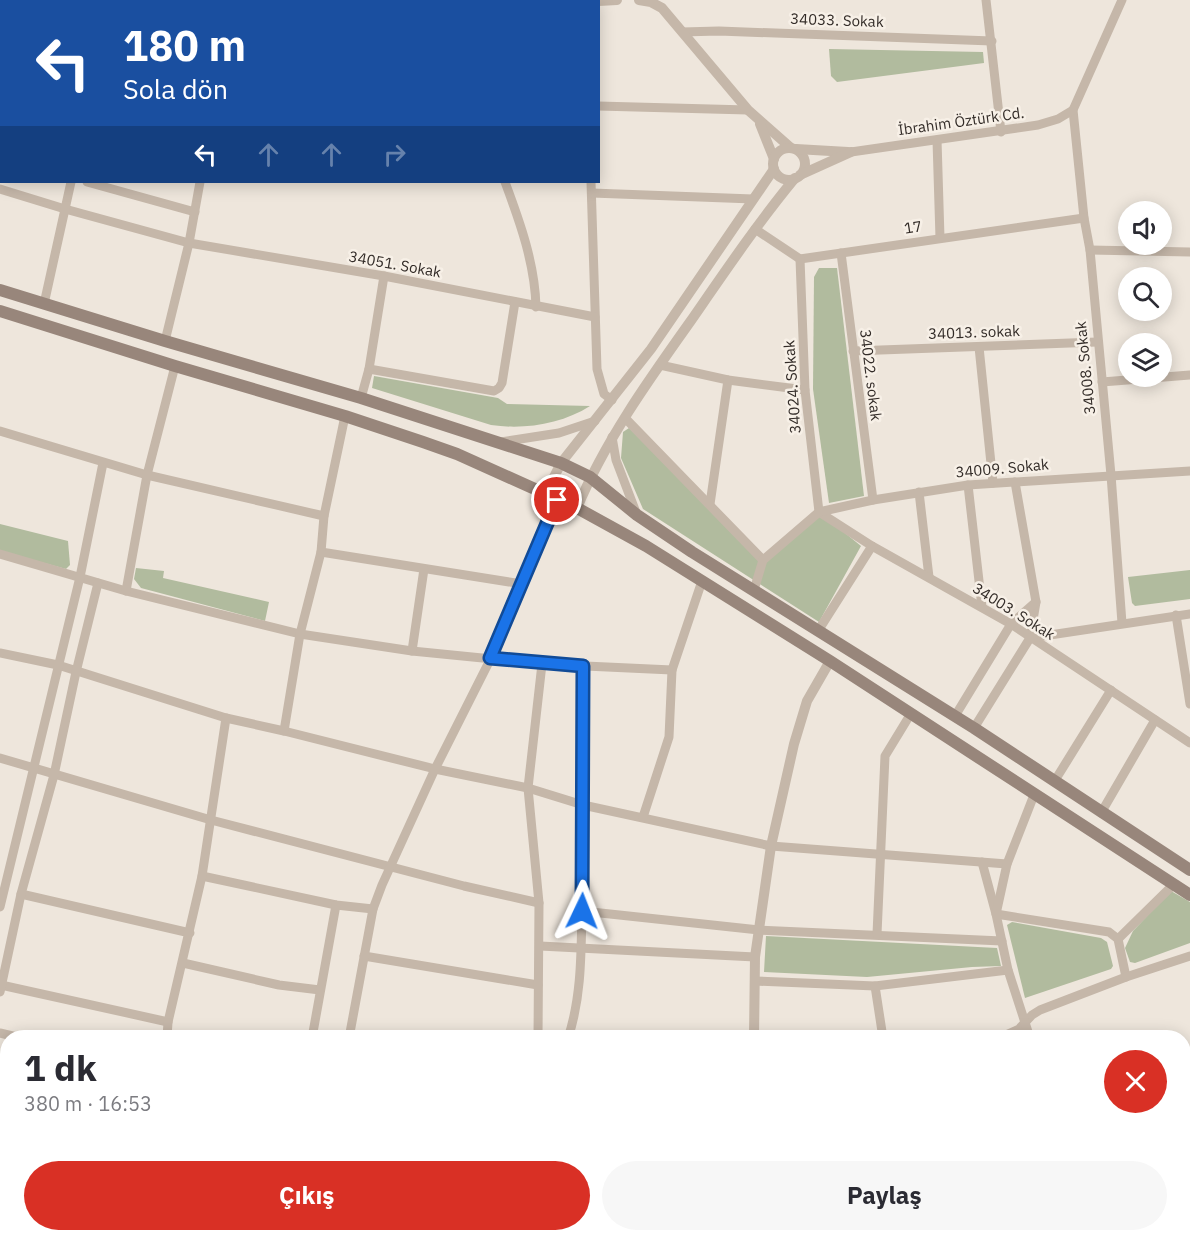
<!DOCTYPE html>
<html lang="tr">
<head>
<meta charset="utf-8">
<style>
	:root { --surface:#fff; --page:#f7f7f7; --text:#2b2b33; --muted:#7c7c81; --accent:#d93025 }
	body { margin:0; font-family:"IBM Plex Sans",sans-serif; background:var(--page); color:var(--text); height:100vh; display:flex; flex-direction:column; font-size:22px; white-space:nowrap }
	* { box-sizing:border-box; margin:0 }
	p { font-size:20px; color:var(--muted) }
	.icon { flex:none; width:33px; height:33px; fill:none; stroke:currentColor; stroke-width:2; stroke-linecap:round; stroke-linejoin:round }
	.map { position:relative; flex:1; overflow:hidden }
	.details { position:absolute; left:0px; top:1030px; width:1191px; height:212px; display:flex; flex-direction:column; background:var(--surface); border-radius:24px 24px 0 0; box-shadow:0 3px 15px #0003 }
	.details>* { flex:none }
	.hud { position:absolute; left:0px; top:0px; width:600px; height:183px; box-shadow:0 3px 15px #0003; background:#1a4fa0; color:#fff; overflow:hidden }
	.fabs { position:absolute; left:1118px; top:201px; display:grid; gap:12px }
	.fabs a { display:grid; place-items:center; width:54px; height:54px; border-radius:50%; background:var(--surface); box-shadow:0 3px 15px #0003; font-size:30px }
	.pin { position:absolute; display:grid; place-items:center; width:51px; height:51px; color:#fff; margin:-26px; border:3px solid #fff; border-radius:50%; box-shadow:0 2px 6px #0007 }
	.me { position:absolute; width:66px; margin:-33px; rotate:2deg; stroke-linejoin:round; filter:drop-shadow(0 0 4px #0008) }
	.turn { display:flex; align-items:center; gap:21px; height:126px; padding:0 24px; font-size:27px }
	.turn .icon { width:78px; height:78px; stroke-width:2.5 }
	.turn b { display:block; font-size:42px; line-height:51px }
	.lanes { display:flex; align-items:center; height:57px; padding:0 24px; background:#0003; justify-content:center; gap:30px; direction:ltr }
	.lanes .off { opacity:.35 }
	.round { display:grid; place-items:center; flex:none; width:63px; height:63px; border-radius:32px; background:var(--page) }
	.overview { display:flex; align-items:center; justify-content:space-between; height:102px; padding:0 24px }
	h1 { font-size:36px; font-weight:800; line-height:45px }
	.cta { display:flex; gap:12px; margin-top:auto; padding:12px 24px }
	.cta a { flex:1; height:69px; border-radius:36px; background:var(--accent); color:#fff; font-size:24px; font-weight:800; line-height:69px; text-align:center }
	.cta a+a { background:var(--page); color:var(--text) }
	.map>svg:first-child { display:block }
	.green { fill:#b1bb9e }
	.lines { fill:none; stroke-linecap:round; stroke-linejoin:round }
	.minor { stroke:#c5b7a9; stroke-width:9 }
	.tertiary { stroke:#c5b7a9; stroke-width:10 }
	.secondary { stroke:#98867b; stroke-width:12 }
	.route-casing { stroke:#114b97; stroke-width:15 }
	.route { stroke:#1a73e8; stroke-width:10 }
	.labels { text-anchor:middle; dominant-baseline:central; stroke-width:5; stroke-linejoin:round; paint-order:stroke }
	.street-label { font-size:15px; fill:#332c28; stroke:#f7f0e7 }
</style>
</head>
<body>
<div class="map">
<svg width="1190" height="1241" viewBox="0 0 1190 1241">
	<rect width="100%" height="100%" fill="#eee6dc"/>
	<g class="green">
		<path d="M829,49l154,3 1,11 -147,19 -6,-6z"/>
		<path d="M819,268h18l27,228 -35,7 -16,-114 1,-112z"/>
		<path d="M374,376l124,22 9,6 83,2c-28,18 -66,24 -99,19l-119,-37z"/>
		<path d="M629,428l133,132 57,-48 42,34 -42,76 -176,-113 -22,-51 2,-26z"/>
		<path d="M0,524l68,17 2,24 -4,4 -66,-18z"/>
		<path d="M136,568l28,3 -1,7 106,24 -4,19 -124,-33 -7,-9z"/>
		<path d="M1190,570v29l-55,7 -3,-3 -4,-26z"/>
		<path d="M1171,891l19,11v41l-55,20 -5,-1 -5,-14 8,-17z"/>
		<path d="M1012,922l89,16 6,4 6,24 -2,3 -86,29 -18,-73z"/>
		<path d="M766,936l231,12 4,18 -29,1 -105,10 -103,-5z"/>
		<path d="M1190,1198v43h-37l-1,-6 32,-1v-35z"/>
	</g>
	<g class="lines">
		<g class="minor">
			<path d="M32,0l4,2"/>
			<path d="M239,0l2,2"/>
			<path d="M363,0v2"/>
			<path d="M570,0v2"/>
			<path d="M986,0l15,132"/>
			<path d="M1122,0l-49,110 11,108 6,32 21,225 11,148"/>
			<path d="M682,32l37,-1 273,10"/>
			<path d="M0,88h2"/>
			<path d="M598,106l150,4"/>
			<path d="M937,140l3,98"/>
			<path d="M0,151l2,1"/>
			<path d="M851,152l187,-27 20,-6 15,-9"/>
			<path d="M87,182l108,30"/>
			<path d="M505,182c15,40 30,82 31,125"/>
			<path d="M591,182l6,187 7,25 8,6"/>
			<path d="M0,189l65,20 124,34 195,33 211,41"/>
			<path d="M592,193l161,6"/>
			<path d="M755,229l45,30 284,-41"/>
			<path d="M1090,250l100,2"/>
			<path d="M841,253l32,247"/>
			<path d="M800,259l5,131 14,122"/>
			<path d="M44,304l27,-122"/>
			<path d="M165,341l24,-98 11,-61"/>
			<path d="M979,347l14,136"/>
			<path d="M853,351l244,-9"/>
			<path d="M660,365l68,15 77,10"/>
			<path d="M369,369l125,22 5,-3 3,-5 13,-81"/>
			<path d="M1102,382l88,-7"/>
			<path d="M361,398l8,-29 15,-93"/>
			<path d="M625,418l138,142"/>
			<path d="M0,431l147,44 177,41"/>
			<path d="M612,437l4,23 21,55"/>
			<path d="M501,442l58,-9 36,-12"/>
			<path d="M1015,482l21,120 -6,36"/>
			<path d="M968,485l14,122"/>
			<path d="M919,492l10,85"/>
			<path d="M710,504l18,-124"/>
			<path d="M819,512l53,34 139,78 179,119"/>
			<path d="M321,552l201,32"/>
			<path d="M0,554l126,37 174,43 112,17 130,13 130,6 30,-89"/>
			<path d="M754,590l9,-30 56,-48 54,-12 95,-15 222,-14"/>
			<path d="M126,591l21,-116 28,-109"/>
			<path d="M1176,615l14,89"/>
			<path d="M818,631l54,-85"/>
			<path d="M412,651l12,-82"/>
			<path d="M0,653l58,12 168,53 58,13 151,38 93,19 55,17 188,41 236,18"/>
			<path d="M955,716l56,-92 25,-22"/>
			<path d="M974,728l56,-90 160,-24"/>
			<path d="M284,731l16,-97 21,-82 3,-36 21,-100"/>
			<path d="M0,758l211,62 253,66 75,17"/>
			<path d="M1054,782l57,-92"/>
			<path d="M1101,813l54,-93"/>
			<path d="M643,817l26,-80 3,-67"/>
			<path d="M982,862l14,52 113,18 9,7 8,38"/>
			<path d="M202,876l134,29 37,4"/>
			<path d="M21,894l169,39"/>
			<path d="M0,907l80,-330 23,-114"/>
			<path d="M582,911l177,19 243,11"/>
			<path d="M877,934l8,-178 25,-41"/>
			<path d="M1118,939l55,-54"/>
			<path d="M540,946l215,11"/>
			<path d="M364,956l174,29"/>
			<path d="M183,963l96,22 41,5"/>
			<path d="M755,981l120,5 133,-16"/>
			<path d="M1,985l167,37"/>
			<path d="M875,986l8,52"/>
			<path d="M0,992l21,-98 33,-119 22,-103 22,-89"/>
			<path d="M0,1033l21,5"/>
			<path d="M167,1038l1,-16 34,-146 24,-158"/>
			<path d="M312,1038l24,-133"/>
			<path d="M349,1038l24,-129 9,-24 53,-116 56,-111 66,-158"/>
			<path d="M538,1038l1,-135 -11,-115 14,-124"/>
			<path d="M568,1038c14,-42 13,-87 14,-131 3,-80 1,-161 1,-242"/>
			<path d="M999,1038l20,-9 13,-14 8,-5 86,-33 64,-21"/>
			<path d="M1030,1038l-22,-68 -12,-56 11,-50 27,-69"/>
			<path d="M0,1071l8,1"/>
			<path d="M1184,1114l6,32"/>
			<path d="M1184,1190h6"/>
			<path d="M48,1234l8,7"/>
			<path d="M880,1234l2,7"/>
			<path d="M1009,1234l1,7"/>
			<path d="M1070,1234l1,7"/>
			<path d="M1144,1234l1,7"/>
			<path d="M286,1241v-7"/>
			<path d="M394,1241l1,-7"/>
			<path d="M537,1241l1,-7"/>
			<path d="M956,1241l21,-7"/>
		</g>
		<g class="tertiary">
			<path d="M387,0l3,2"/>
			<path d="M639,0l12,2 11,6 86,102 43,38"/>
			<path d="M580,2l37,-2"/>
			<path d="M760,124l14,35"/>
			<circle cx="789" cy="164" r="16"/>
			<path d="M796,149l52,3"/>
			<path d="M800,175l51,-23"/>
			<path d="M545,495l16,-32 90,-114 123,-180"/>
			<path d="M577,508c28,-67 71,-127 113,-186 34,-49 67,-98 105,-144"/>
			<path d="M754,1038l1,-81 16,-111 23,-102 13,-43 23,-40"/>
			<path d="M0,1167l8,3"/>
			<path d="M0,1238l8,-8"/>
			<path d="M740,1241l3,-7"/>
		</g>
		<g class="secondary">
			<path d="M0,290l165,51 196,57 200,65 29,14 47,38 55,37 282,176 216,142"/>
			<path d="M0,311l175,55 170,50 78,26 34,12 120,54 69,38 184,115 360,234"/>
			<path d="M1184,1070l6,-1"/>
			<path d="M1184,1086l6,-2"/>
			<path d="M0,1187l8,1"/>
		</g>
	</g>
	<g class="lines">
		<g class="route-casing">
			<path id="route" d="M557,500l-67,158 93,8 -1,245"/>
		</g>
		<use href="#route" class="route"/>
	</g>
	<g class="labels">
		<g class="street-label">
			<text transform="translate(837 20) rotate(2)">34033. Sokak</text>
			<text transform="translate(961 121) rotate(-8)">İbrahim Öztürk Cd.</text>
			<text transform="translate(913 227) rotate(-9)">17</text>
			<text transform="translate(395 264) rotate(10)">34051. Sokak</text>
			<text transform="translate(974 332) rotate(-2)">34013. sokak</text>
			<text transform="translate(1085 368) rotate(-96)">34008. Sokak</text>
			<text transform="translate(871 375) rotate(83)">34022. sokak</text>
			<text transform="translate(792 387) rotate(-94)">34024. Sokak</text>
			<text transform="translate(1002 468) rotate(-5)">34009. Sokak</text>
			<text transform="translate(1014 611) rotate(32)">34003. Sokak</text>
		</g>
	</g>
</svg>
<div class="fabs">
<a><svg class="icon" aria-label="sound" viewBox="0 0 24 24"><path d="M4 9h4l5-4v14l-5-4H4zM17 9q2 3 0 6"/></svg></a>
<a><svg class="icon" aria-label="search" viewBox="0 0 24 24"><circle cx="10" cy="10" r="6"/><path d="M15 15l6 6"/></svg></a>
<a><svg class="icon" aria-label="layers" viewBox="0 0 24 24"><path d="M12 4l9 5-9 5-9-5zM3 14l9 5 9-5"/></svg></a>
</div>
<div class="pin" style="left:557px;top:500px;background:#d93025"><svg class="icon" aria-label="arrive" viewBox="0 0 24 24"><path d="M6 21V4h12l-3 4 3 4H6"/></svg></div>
<svg class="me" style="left:582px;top:911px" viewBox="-20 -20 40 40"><path d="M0-17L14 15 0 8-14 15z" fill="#1a73e8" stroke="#fff" stroke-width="4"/></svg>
<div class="hud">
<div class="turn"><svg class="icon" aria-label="left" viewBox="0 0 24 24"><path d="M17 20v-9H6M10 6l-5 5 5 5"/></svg><div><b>180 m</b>Sola dön</div></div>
<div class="lanes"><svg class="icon" aria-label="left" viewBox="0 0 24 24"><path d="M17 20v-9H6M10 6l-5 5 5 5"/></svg><svg class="icon off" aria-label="ahead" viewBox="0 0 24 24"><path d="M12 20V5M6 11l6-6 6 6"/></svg><svg class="icon off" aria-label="ahead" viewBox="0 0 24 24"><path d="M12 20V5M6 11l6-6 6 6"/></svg><svg class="icon off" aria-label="right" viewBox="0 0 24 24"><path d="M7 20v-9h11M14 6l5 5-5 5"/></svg></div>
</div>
<section class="details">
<div class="overview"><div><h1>1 dk</h1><p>380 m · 16:53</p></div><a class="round" style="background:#d93025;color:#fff"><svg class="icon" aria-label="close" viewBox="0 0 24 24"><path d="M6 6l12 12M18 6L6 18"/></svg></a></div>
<div class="cta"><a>Çıkış</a><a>Paylaş</a></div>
</section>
</div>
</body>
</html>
